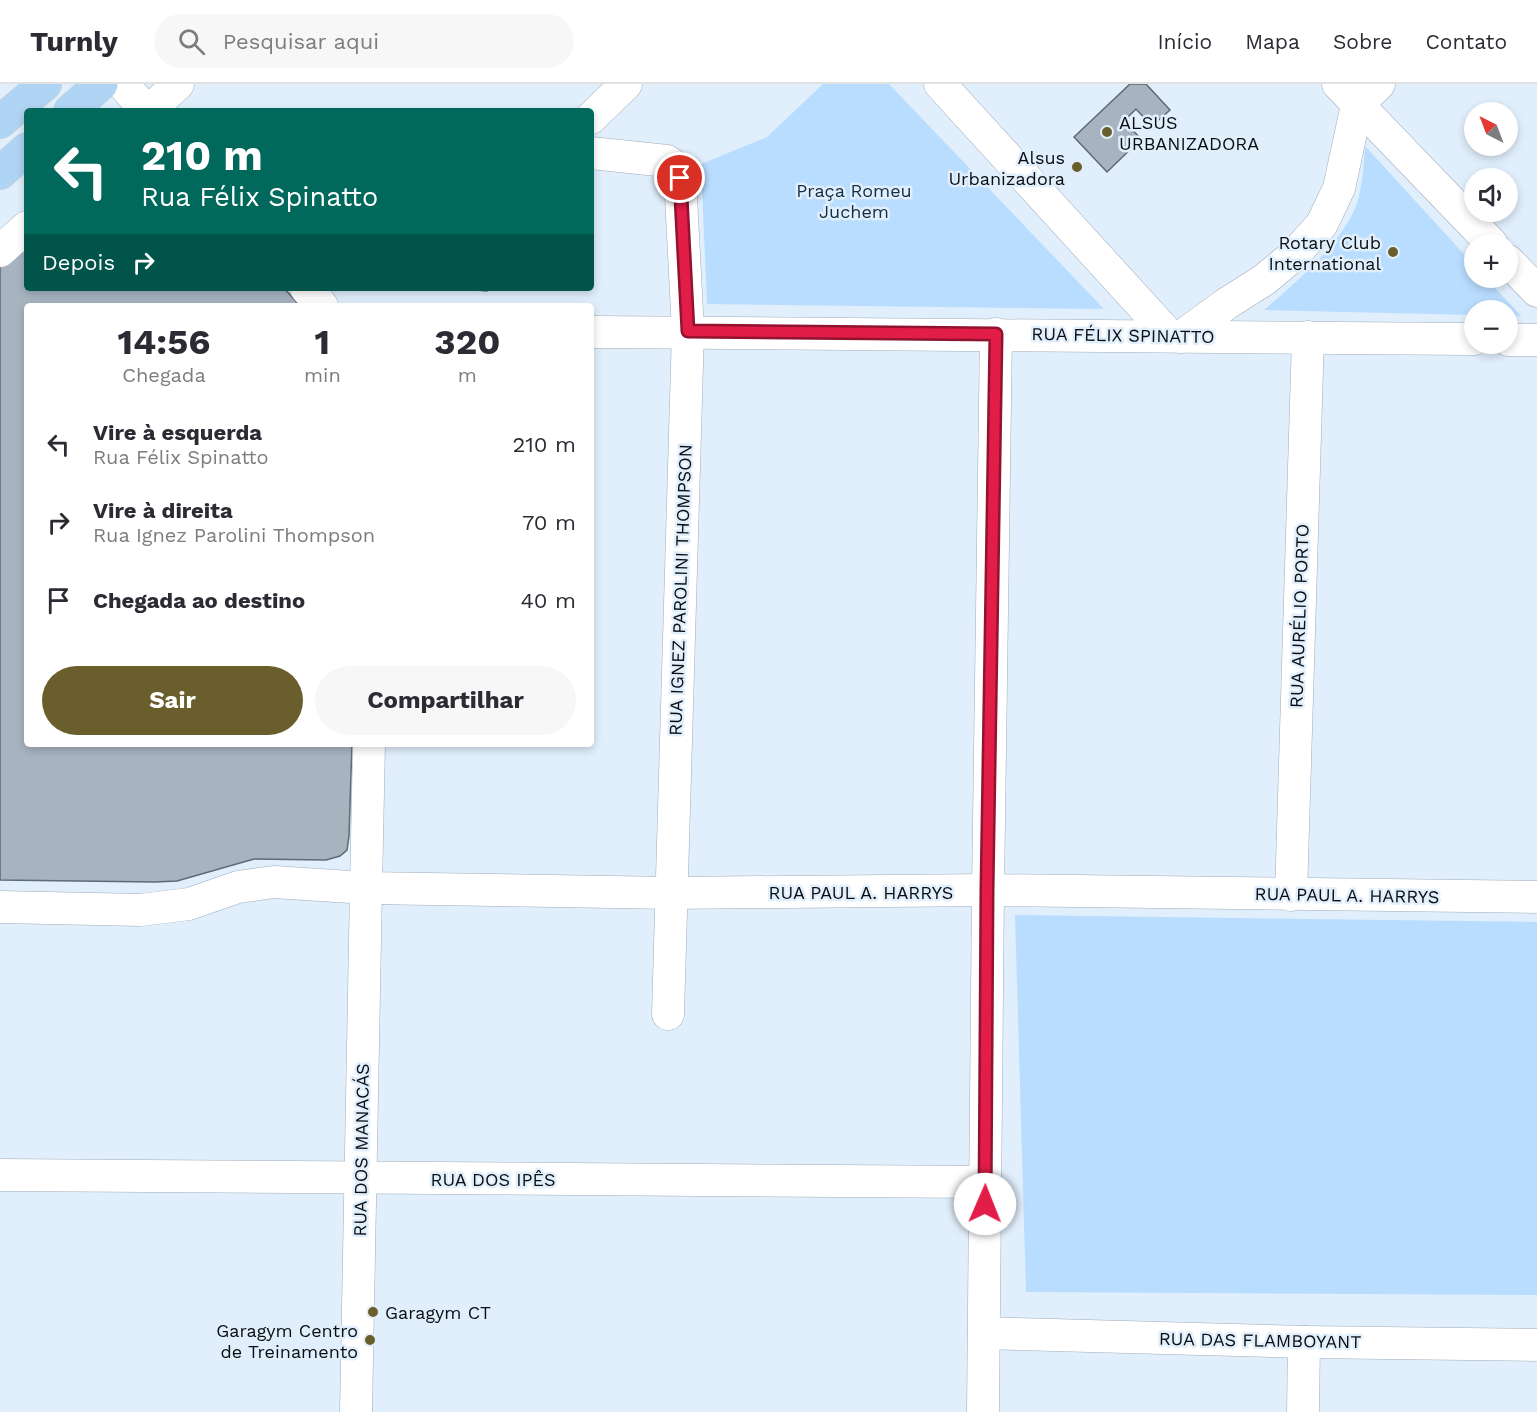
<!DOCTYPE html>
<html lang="pt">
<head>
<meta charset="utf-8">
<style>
	:root { --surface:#fff; --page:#f7f7f7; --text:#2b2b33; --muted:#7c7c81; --line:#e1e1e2; --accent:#6a5f2c }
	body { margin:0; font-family:"Work Sans",sans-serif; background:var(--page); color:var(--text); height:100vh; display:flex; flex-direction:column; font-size:22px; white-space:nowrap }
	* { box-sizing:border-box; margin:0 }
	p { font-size:20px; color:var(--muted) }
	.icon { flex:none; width:33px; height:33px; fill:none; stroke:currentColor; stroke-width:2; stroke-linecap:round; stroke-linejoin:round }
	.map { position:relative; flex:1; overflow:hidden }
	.panel { position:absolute; left:24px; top:219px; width:570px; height:444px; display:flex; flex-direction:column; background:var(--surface); border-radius:6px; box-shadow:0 3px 9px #0003 }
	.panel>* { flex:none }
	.guide { position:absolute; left:24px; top:24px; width:570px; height:183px; border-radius:6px; box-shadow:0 3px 9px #0003; background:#00695c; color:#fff; overflow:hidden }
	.needle { width:39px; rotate:318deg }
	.fabs { position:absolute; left:1464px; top:18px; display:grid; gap:12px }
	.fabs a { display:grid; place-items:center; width:54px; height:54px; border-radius:50%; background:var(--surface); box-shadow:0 3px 9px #0003; font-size:30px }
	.pin { position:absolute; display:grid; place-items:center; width:51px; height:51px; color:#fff; margin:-26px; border:3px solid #fff; border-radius:50%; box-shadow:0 2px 6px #0007 }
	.me { position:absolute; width:66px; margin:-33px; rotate:1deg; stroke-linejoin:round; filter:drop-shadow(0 0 4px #0008) }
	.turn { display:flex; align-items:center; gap:21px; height:126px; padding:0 18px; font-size:27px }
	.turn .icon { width:78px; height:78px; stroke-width:2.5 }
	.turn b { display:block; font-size:42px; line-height:51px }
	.then { display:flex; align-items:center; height:57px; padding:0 18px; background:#0003; gap:12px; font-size:22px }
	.eta { display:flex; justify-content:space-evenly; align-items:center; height:102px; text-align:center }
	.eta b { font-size:36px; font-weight:700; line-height:42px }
	.cta { display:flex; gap:12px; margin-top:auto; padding:12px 18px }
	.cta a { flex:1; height:69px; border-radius:36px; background:var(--accent); color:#fff; font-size:24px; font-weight:700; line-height:69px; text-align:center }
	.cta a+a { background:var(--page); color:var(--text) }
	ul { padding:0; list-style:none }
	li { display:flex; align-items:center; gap:18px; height:78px; padding:0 18px }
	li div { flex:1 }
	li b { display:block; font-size:22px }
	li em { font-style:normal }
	header { display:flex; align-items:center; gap:36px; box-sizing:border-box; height:84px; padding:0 30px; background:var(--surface); border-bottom:2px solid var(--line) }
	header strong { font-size:28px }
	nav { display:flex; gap:33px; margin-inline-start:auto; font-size:21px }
	.search { width:420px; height:54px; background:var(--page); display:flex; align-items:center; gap:15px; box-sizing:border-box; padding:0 21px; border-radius:33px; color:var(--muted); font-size:22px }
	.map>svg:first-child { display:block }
	.green { fill:#b9ddff }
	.building { fill:#a7b4c0; stroke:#5e6a75; stroke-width:1.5 }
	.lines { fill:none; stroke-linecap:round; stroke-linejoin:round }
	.minor-casing { stroke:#9facb9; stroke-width:33 }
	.major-casing { stroke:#cecfd0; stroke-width:34 }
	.minor { stroke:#fff; stroke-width:32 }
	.major { stroke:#b0d4f4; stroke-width:33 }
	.route-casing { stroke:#92132f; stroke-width:15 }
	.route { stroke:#e11d48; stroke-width:10 }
	.poi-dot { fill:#6a5f2c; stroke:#e1effc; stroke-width:2 }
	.labels { text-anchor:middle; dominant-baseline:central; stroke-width:5; stroke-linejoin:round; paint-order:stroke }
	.poi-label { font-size:18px; fill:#0a0e13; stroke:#e1effc; text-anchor:end }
	.park-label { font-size:18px; fill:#112e45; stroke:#e1effc }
	.street-label { font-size:18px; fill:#0a0e13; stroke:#e1effc }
</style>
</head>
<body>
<header>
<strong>Turnly</strong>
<div class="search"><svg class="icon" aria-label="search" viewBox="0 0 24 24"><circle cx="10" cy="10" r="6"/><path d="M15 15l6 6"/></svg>Pesquisar aqui</div>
<nav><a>Início</a><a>Mapa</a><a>Sobre</a><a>Contato</a></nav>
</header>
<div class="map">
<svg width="1537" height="1328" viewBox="0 0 1537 1328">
	<rect width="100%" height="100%" fill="#e1effc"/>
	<g class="green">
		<path d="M823,0h66l215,225 -397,-5 -6,-140 66,-27z"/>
		<path d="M1365,62l109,119v13h12l35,38 -13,-1v-5h-34v5l-210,-5c31,-27 68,-58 88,-95 11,-21 11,-46 13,-69z"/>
		<path d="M1015,831l522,7v373l-511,-3z"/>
	</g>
	<g class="building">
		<path d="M1130,0h16l24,26 -18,16 -16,-17 -12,12 17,18 -34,33 -33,-35z"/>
		<path d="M27,161v43h257l16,18h-273v438h325l-3,92 -2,14 -7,6 -14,4 -72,-1 -77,22 -22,1 -155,-2v-616z"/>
		<path d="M453,204h37l-3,3z"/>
	</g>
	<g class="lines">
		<g class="minor-casing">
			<g id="minor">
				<path d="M123,0l23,27"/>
				<path d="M940,0l229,251"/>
				<path d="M1338,0l154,160"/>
				<path d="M149,27l29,-27"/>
				<path d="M591,34l35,-34"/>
				<path d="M591,69l76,8 8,6 5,11 8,153 -20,683"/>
				<path d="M0,167l27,-24"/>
				<path d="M1508,177l29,30"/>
				<path d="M306,204l16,18"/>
				<path d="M591,248l883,7"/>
				<path d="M1181,253l45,-33 38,-24 30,-25 28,-31 17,-36 18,-83 22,-21"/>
				<path d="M1508,256h29"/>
				<path d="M1291,811l17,-558"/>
				<path d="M0,823l141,3 48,-6 49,-17 36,-5 92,6 3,-144"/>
				<path d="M0,1091l985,7"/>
				<path d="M984,1249l320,9 233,3"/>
				<path d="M356,1328l10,-524 305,5 317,-3 549,7"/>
				<path d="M983,1328l5,-522 8,-556"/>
				<path d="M1303,1328l1,-70"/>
			</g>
		</g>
		<g class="major-casing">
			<g id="major">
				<path d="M70,27l31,-27"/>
				<path d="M0,38l45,-38"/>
				<path d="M0,89l27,-24"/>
			</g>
		</g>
		<use href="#minor" class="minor"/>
		<use href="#major" class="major"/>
	</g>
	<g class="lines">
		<g class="route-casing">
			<path id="route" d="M680,94l8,153 308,3 -9,556 -2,314"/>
		</g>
		<use href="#route" class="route"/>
	</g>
	<g class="poi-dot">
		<circle cx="1107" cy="48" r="6"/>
		<circle cx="1077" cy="83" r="6"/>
		<circle cx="1393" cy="168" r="6"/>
		<circle cx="373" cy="1228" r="6"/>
		<circle cx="370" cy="1256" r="6"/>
	</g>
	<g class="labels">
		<g class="poi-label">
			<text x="1119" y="38" text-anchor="start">ALSUS<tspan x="1119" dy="21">URBANIZADORA</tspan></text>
			<text x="1065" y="73">Alsus<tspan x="1065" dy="21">Urbanizadora</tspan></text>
			<text x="1381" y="158">Rotary Club<tspan x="1381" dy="21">International</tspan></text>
			<text x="385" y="1228" text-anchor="start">Garagym CT</text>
			<text x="358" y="1246">Garagym Centro<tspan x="358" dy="21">de Treinamento</tspan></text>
		</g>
		<g class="park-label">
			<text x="854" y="106">Praça Romeu<tspan x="854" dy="21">Juchem</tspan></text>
		</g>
		<g class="street-label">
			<text transform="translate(1123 251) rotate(1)">RUA FÉLIX SPINATTO</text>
			<text transform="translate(680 506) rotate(-88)">RUA IGNEZ PAROLINI THOMPSON</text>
			<text transform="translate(1299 532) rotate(-88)">RUA AURÉLIO PORTO</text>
			<text x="861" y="808">RUA PAUL A. HARRYS</text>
			<text transform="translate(1347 811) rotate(1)">RUA PAUL A. HARRYS</text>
			<text transform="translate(361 1066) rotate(-89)">RUA DOS MANACÁS</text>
			<text x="493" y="1095">RUA DOS IPÊS</text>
			<text transform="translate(1260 1256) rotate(1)">RUA DAS FLAMBOYANT</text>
		</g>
	</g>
</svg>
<div class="fabs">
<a><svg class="needle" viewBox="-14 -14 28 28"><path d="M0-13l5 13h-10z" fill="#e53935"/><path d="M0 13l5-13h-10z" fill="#7c7c81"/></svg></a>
<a><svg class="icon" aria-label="sound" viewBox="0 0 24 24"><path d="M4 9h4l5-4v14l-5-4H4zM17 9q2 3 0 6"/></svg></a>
<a>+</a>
<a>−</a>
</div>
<div class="pin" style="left:680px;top:94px;background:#d93025"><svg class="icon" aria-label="arrive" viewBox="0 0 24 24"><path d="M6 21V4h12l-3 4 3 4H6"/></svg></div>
<svg class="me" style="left:985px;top:1120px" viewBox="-20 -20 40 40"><circle r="19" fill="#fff"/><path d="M0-13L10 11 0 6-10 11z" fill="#e11d48"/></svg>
<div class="guide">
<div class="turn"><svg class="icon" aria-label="left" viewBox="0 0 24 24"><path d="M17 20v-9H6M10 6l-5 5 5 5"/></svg><div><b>210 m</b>Rua Félix Spinatto</div></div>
<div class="then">Depois<svg class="icon" aria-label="right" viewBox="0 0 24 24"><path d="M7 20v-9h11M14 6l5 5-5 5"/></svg></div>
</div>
<section class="panel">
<div class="eta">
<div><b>14:56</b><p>Chegada</p></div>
<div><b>1</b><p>min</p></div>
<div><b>320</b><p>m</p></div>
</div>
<ul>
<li><svg class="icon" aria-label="left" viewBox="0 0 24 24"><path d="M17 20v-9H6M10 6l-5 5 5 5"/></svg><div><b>Vire à esquerda</b><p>Rua Félix Spinatto</p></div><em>210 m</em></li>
<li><svg class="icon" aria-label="right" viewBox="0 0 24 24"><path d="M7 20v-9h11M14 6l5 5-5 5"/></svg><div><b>Vire à direita</b><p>Rua Ignez Parolini Thompson</p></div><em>70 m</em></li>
<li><svg class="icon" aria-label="arrive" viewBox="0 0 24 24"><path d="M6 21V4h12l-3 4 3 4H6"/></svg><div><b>Chegada ao destino</b></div><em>40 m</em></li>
</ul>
<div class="cta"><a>Sair</a><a>Compartilhar</a></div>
</section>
</div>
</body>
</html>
